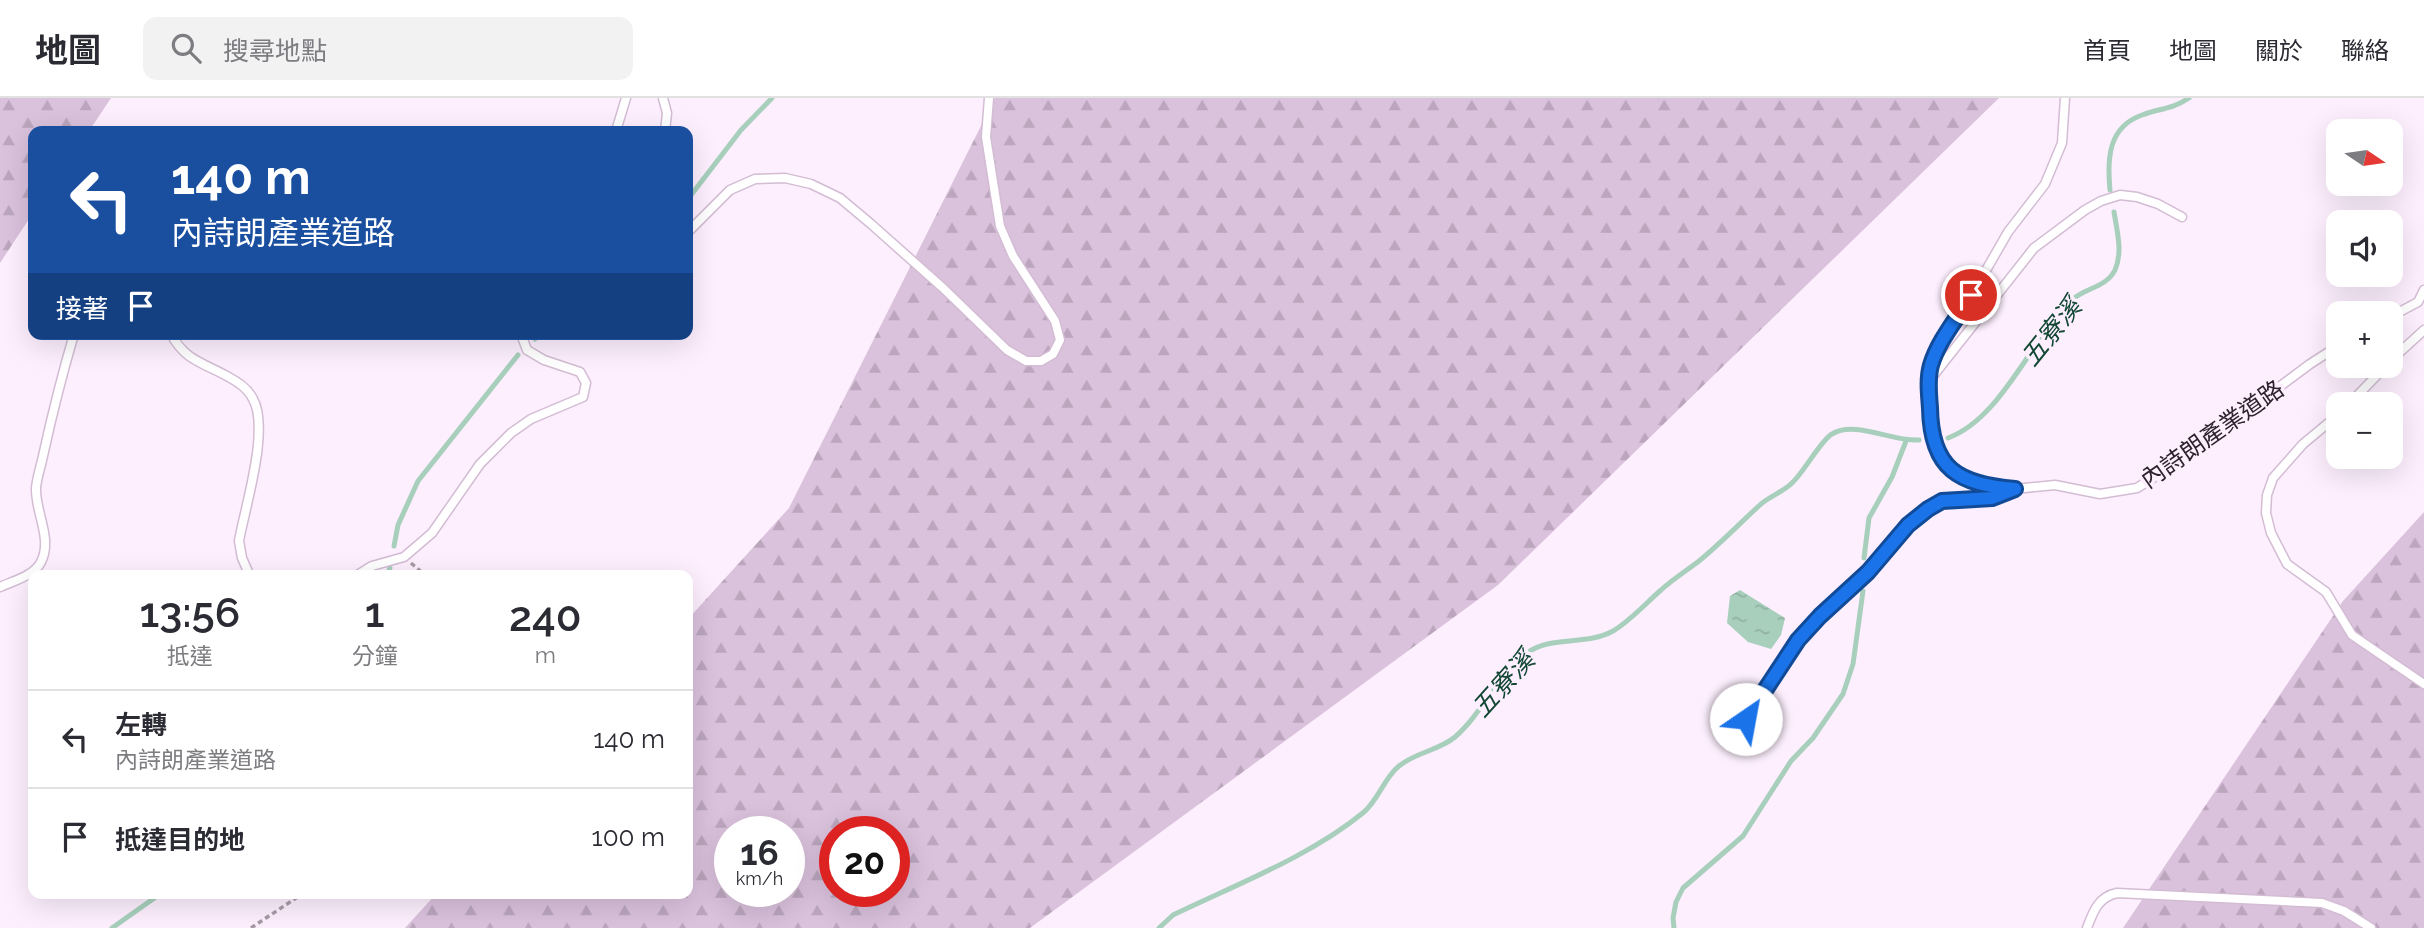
<!DOCTYPE html>
<html lang="zh-TW">
<head>
<meta charset="utf-8">
<style>
	:root { --surface:#fff; --page:#f2f2f3; --text:#2b2b33; --muted:#7c7c81; --line:#e1e1e2 }
	body { margin:0; font-family:Raleway,"Noto Sans TC",sans-serif; background:var(--page); color:var(--text); height:100vh; display:flex; flex-direction:column; font-size:26px; white-space:nowrap }
	* { box-sizing:border-box; margin:0 }
	p { font-size:23px; color:var(--muted) }
	.icon { flex:none; width:38px; height:38px; fill:none; stroke:currentColor; stroke-width:2; stroke-linecap:round; stroke-linejoin:round }
	.map { position:relative; flex:1; overflow:hidden }
	.sheet { position:absolute; left:28px; top:472px; width:665px; height:329px; display:flex; flex-direction:column; background:var(--surface); border-radius:14px; box-shadow:0 7px 28px #0002 }
	.sheet>* { flex:none }
	.banner { position:absolute; left:28px; top:28px; width:665px; height:214px; border-radius:14px; box-shadow:0 7px 28px #0002; background:#1a4fa0; color:#fff; overflow:hidden }
	.needle { width:46px; rotate:103deg }
	.fabs { position:absolute; left:2326px; top:21px; display:grid; gap:14px }
	.fabs a { display:grid; place-items:center; width:77px; height:77px; border-radius:14px; background:var(--surface); box-shadow:0 7px 28px #0002; font-size:35px }
	.speed { position:absolute; left:714px; top:718px; display:flex; gap:14px; font-size:35px; font-weight:700; text-align:center }
	.speed>* { display:grid; place-content:center; width:91px; height:91px; border-radius:50%; background:var(--surface); box-shadow:0 7px 28px #0002; line-height:1 }
	.speed small { font-size:18px; font-weight:400 }
	.speed .limit { border:10px solid #d22; background:#fff; color:#111 }
	.pin { position:absolute; display:grid; place-items:center; width:60px; height:60px; color:#fff; margin:-30px; border:4px solid #fff; border-radius:50%; box-shadow:0 2px 7px #0007 }
	.me { position:absolute; width:77px; margin:-38px; rotate:33deg; stroke-linejoin:round; filter:drop-shadow(0 0 5px #0008) }
	.turn { display:flex; align-items:center; gap:24px; height:147px; padding:0 28px; font-size:32px }
	.turn .icon { width:91px; height:91px; stroke-width:2.5 }
	.turn b { display:block; font-size:49px; line-height:60px }
	.then { display:flex; align-items:center; height:66px; padding:0 28px; background:#0003; gap:14px; font-size:26px }
	.eta { display:flex; justify-content:space-evenly; align-items:center; height:119px; text-align:center }
	.eta b { font-size:42px; font-weight:600; line-height:49px }
	ul { padding:0; list-style:none }
	li { display:flex; align-items:center; gap:21px; height:98px; padding:0 28px; border-top:2px solid var(--line) }
	li div { flex:1 }
	li b { display:block; font-size:26px }
	li em { font-style:normal }
	header { display:flex; align-items:center; gap:42px; box-sizing:border-box; height:98px; padding:0 35px; background:var(--surface); border-bottom:2px solid var(--line) }
	header strong { font-size:33px }
	nav { display:flex; gap:38px; margin-inline-start:auto; font-size:24px }
	.search { width:490px; height:63px; background:var(--page); display:flex; align-items:center; gap:18px; box-sizing:border-box; padding:0 24px; border-radius:14px; color:var(--muted); font-size:26px }
	.map>svg:first-child { display:block }
	.forest { fill:url(#forest-firs); fill-rule:evenodd }
	.water { fill:url(#water-ripples) }
	.lines { fill:none; stroke-linecap:round; stroke-linejoin:round }
	.stream { stroke:#a7cfbc; stroke-width:5 }
	.service-casing { stroke:#d3bcd4; stroke-width:11 }
	.path { stroke:#a79ba8; stroke-width:3.5; stroke-dasharray:5 3.5; stroke-linecap:butt }
	.service { stroke:#fff; stroke-width:8 }
	.route-casing { stroke:#114b97; stroke-width:18 }
	.route { stroke:#1a73e8; stroke-width:12 }
	.labels { text-anchor:middle; dominant-baseline:central; stroke-width:7; stroke-linejoin:round; paint-order:stroke }
	.street-label { font-size:24px; fill:#2c232c; stroke:#fdeffe }
	.water-label { font-size:26px; font-style:italic; fill:#124734; stroke:#fdeffe }
</style>
</head>
<body>
<header>
<strong>地圖</strong>
<div class="search"><svg class="icon" aria-label="search" viewBox="0 0 24 24"><circle cx="10" cy="10" r="6"/><path d="M15 15l6 6"/></svg>搜尋地點</div>
<nav><a>首頁</a><a>地圖</a><a>關於</a><a>聯絡</a></nav>
</header>
<div class="map">
<svg width="2424" height="830" viewBox="0 0 2424 830">
	<defs>
		<pattern id="forest-firs" width="22" height="20" patternUnits="userSpaceOnUse" patternTransform="scale(1.75)"><rect width="22" height="20" fill="#dac1dc"/><path d="M5 1l3.5 6h-7zM16 11l3.5 6h-7z" fill="#bba6bd"/></pattern>
		<pattern id="water-ripples" width="26" height="14" patternUnits="userSpaceOnUse" patternTransform="scale(1.75)"><rect width="26" height="14" fill="#a7cfbc"/><path d="M2 4q2-2 4 0t4 0M15 11q2-2 4 0t4 0" fill="none" stroke="#90b1a2"/></pattern>
	</defs>
	<rect width="100%" height="100%" fill="#fdeffe"/>
	<g class="forest">
		<path d="M0,0h111l-22,33h-56v82l-33,50z"/>
		<path d="M995,0h1004l-501,487 -468,343h-625l31,-34h252v-275l101,-111zM730,733h59v60h-59zM835,733h59v60h-59z"/>
		<path d="M2424,414v416h-301l220,-327z"/>
	</g>
	<path class="water" d="M1740,492l45,28 -4,17 -10,14 -23,-7 -21,-19 3,-27z"/>
	<g class="lines">
		<g class="stream">
			<path d="M2110,92c-3,-31 -2,-63 32,-75 18,-7 29,-5 47,-17"/>
			<path d="M688,101l53,-69 31,-32"/>
			<path d="M535,241l5,-5"/>
			<path d="M1948,340c54,-20 82,-98 124,-138 12,-12 34,-12 43,-30 8,-18 2,-39 -1,-58"/>
			<path d="M394,448l4,-21 20,-44 100,-126"/>
			<path d="M1864,460l5,-40 23,-41 14,-36"/>
			<path d="M386,478l4,-8"/>
			<path d="M112,830l48,-34"/>
			<path d="M1159,830l14,-13c62,-30 138,-59 191,-103 15,-13 20,-34 35,-46 17,-14 39,-15 56,-29 28,-24 42,-63 72,-84 25,-18 59,-7 86,-22 17,-10 33,-28 48,-41 12,-11 25,-19 38,-29 22,-18 41,-38 62,-57 9,-8 22,-12 31,-21 12,-11 29,-43 40,-49 23,-14 61,8 87,6"/>
			<path d="M1674,830l-1,-10 3,-16 7,-14 60,-52 48,-75 22,-23 30,-44 10,-30 10,-73"/>
		</g>
		<g class="service-casing">
			<g id="service">
				<path d="M663,0l4,15 -2,18"/>
				<path d="M2065,0l-3,45 -17,41 -37,48 -46,80 -20,30 -11,24 -1,51 8,37 7,11 17,12 31,10 22,2 40,-4 45,9 37,-6 40,-25 133,-99 28,-18"/>
				<path d="M616,33l10,-33"/>
				<path d="M688,134l42,-42 25,-11 30,-1 26,6 29,14 31,26 72,64 64,62 19,11h15l12,-7 7,-14 -5,-19 -42,-65 -13,-30 -14,-89 3,-39"/>
				<path d="M2390,219l28,-15 6,-12"/>
				<path d="M171,236c14,26 30,28 54,41 11,6 22,12 28,24 17,30 -8,108 -14,142l3,17 8,18"/>
				<path d="M2390,263l34,-31"/>
				<path d="M1929,283l105,-133 51,-38 16,-9 19,-6 17,2 21,7 24,13"/>
				<path d="M2349,306l37,-38"/>
				<path d="M2338,317l-35,29 -30,34 -6,17 -1,18 5,20 16,31 39,28 26,43 72,49"/>
				<path d="M356,478l16,-10 32,-9 28,-24 48,-69 31,-31 20,-14 52,-22 3,-14 -6,-11 -36,-12 -17,-10 -6,-16"/>
				<path d="M0,489c13,-6 34,-11 41,-25 12,-23 -6,-50 -5,-74 1,-11 5,-22 7,-32 9,-41 19,-81 31,-122"/>
				<path d="M1746,621l52,-79 22,-24 49,-44 39,-47 20,-16 14,-8 50,-3 21,-8"/>
				<path d="M2087,830c6,-16 11,-31 30,-35l205,10 22,8 27,17"/>
			</g>
		</g>
		<g class="path">
			<path d="M411,465l15,13"/>
			<path d="M251,830l51,-34"/>
		</g>
		<use href="#service" class="service"/>
	</g>
	<g class="lines">
		<g class="route-casing">
			<path id="route" d="M1746,621l52,-79 22,-24 48,-44 40,-47 20,-16 14,-8 50,-3 23,-9c-56,-5 -84,-19 -85,-81 -1,-14 -3,-29 1,-43 8,-26 27,-47 40,-70"/>
		</g>
		<use href="#route" class="route"/>
	</g>
	<g class="labels">
		<g class="street-label">
			<text transform="translate(2212 336) rotate(-35)">內詩朗產業道路</text>
		</g>
		<g class="water-label">
			<text transform="translate(2051 234) rotate(-51)">五寮溪</text>
			<text transform="translate(1503 586) rotate(-48)">五寮溪</text>
		</g>
	</g>
</svg>
<div class="fabs">
<a><svg class="needle" viewBox="-14 -14 28 28"><path d="M0-13l5 13h-10z" fill="#e53935"/><path d="M0 13l5-13h-10z" fill="#7c7c81"/></svg></a>
<a><svg class="icon" aria-label="sound" viewBox="0 0 24 24"><path d="M4 9h4l5-4v14l-5-4H4zM17 9q2 3 0 6"/></svg></a>
<a>+</a>
<a>−</a>
</div>
<div class="speed"><div>16<small>km/h</small></div><div class="limit">20</div></div>
<div class="pin" style="left:1971px;top:197px;background:#d93025"><svg class="icon" aria-label="arrive" viewBox="0 0 24 24"><path d="M6 21V4h12l-3 4 3 4H6"/></svg></div>
<svg class="me" style="left:1746px;top:621px" viewBox="-20 -20 40 40"><circle r="19" fill="#fff"/><path d="M0-13L10 11 0 6-10 11z" fill="#1a73e8"/></svg>
<div class="banner">
<div class="turn"><svg class="icon" aria-label="left" viewBox="0 0 24 24"><path d="M17 20v-9H6M10 6l-5 5 5 5"/></svg><div><b>140 m</b>內詩朗產業道路</div></div>
<div class="then">接著<svg class="icon" aria-label="arrive" viewBox="0 0 24 24"><path d="M6 21V4h12l-3 4 3 4H6"/></svg></div>
</div>
<section class="sheet">
<div class="eta">
<div><b>13:56</b><p>抵達</p></div>
<div><b>1</b><p>分鐘</p></div>
<div><b>240</b><p>m</p></div>
</div>
<ul>
<li><svg class="icon" aria-label="left" viewBox="0 0 24 24"><path d="M17 20v-9H6M10 6l-5 5 5 5"/></svg><div><b>左轉</b><p>內詩朗產業道路</p></div><em>140 m</em></li>
<li><svg class="icon" aria-label="arrive" viewBox="0 0 24 24"><path d="M6 21V4h12l-3 4 3 4H6"/></svg><div><b>抵達目的地</b></div><em>100 m</em></li>
</ul>
</section>
</div>
</body>
</html>
